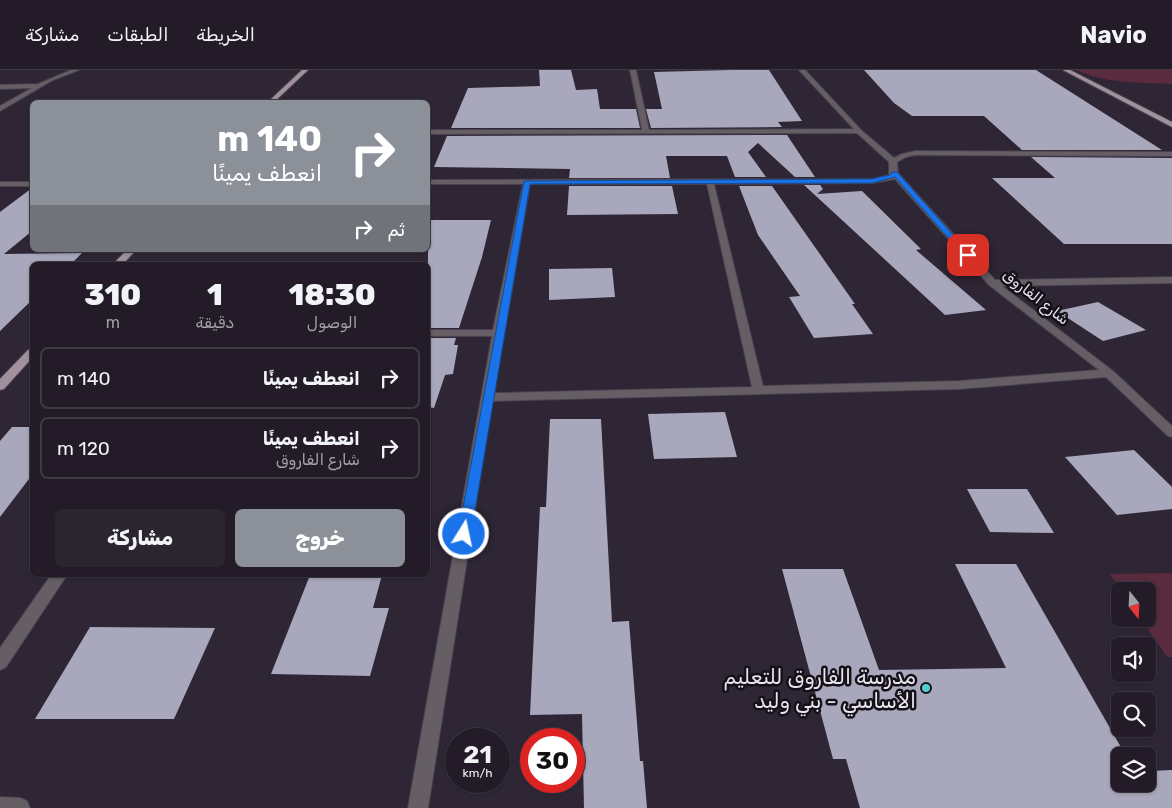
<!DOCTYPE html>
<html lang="ar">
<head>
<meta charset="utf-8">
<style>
	:root { --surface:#231c28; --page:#2b2530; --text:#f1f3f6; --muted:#a3a1a8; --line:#403a45; --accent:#8c9099 }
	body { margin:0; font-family:Rubik,"Noto Sans Arabic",sans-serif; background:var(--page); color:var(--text); direction:rtl; height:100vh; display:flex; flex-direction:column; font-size:19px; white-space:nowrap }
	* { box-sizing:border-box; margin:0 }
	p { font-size:16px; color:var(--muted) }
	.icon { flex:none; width:28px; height:28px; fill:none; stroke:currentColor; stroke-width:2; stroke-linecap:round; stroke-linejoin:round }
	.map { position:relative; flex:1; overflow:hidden; direction:ltr }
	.sheet { position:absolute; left:30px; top:192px; width:400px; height:315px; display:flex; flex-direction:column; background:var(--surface); border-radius:8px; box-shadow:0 1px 4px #0004,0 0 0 1px var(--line); direction:rtl }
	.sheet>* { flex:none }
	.banner { position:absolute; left:30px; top:30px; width:400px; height:152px; border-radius:8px; box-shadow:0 1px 4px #0004,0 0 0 1px var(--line); direction:rtl; background:#8c9099; color:#fff; overflow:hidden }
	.needle { width:32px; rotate:162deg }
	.buttons { position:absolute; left:1111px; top:512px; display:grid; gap:10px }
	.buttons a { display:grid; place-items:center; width:45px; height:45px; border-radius:8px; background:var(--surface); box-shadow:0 1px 4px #0004,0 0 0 1px var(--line); font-size:25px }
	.speed { position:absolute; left:445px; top:658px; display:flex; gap:10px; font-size:25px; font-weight:700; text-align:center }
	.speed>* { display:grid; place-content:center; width:65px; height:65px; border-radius:50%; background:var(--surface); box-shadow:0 1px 4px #0004,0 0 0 1px var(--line); line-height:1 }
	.speed small { font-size:12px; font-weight:400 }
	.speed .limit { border:8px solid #d22; background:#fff; color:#111 }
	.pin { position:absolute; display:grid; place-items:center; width:42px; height:42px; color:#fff; margin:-21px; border-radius:10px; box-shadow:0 2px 8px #0006 }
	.me { position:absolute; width:55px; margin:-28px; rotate:10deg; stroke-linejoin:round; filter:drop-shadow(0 0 4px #0008) }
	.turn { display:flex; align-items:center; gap:18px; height:105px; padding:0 25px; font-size:22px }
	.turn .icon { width:65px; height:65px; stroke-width:2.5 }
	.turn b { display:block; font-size:35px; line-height:42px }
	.then { display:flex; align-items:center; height:48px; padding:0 25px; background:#0003; gap:10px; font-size:19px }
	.eta { display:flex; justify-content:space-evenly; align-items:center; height:85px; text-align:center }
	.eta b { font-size:30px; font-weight:800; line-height:35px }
	.action { display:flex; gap:10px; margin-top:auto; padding:10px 25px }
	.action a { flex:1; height:58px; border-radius:8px; background:var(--accent); color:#fff; font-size:20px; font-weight:800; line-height:58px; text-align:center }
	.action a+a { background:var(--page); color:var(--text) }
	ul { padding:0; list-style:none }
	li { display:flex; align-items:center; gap:15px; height:62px; margin:0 10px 8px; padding:0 15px; border:2px solid var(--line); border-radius:8px }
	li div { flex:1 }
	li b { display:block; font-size:19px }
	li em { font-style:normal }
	header { display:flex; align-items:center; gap:30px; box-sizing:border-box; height:70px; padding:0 25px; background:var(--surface); border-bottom:1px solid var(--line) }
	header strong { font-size:24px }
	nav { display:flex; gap:28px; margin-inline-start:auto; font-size:18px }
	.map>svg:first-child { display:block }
	.green { fill:#5a2b3e }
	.building { fill:#a8a7bb }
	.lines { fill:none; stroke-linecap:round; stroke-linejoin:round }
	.minor-casing { stroke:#49414f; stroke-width:2 }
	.major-casing { stroke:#49414f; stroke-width:2 }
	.minor { fill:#655e64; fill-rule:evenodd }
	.major { fill:#a0919d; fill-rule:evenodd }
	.route { fill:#1a73e8; stroke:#114b97 }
	.poi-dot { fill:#52cdcd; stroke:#151118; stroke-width:2 }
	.labels { text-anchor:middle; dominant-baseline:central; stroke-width:5; stroke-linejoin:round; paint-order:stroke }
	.far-street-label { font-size:15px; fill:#e9e4ee; stroke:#151118 }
	.near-poi-label { font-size:21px; fill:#e9e4ee; stroke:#151118; text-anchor:end }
</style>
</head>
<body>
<header>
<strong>Navio</strong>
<nav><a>الخريطة</a><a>الطبقات</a><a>مشاركة</a></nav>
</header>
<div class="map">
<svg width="1172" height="738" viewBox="0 0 1172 738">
	<rect width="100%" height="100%" fill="#2f2635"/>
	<g class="green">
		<path d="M1077,0h95v14c-29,-2 -69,0 -95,-14z"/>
		<path d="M1172,503v84h-5l-26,-38h7v-28h-26l-12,-17z"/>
	</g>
	<g class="building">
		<path d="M539,0h32l5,20 21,-1 3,20h36l4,19h-189l17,-40 72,-2z"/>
		<path d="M731,0h38l33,51 -24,1 4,5 -131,1 -5,-19h16l-8,-37z"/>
		<path d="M864,0h172l126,80h-140l-38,-34h-72l-18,-13z"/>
		<path d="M787,65l28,42h-20l-37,-34 -10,9 18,25h-31l-8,-21h-61l4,22h-101l1,-9 -136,-2 13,-31z"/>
		<path d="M1031,87l141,1v86h-108l-72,-66h63z"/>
		<path d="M804,115h16l3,4 -6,5 45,-3 59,58 -5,1 70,60 -41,5z"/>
		<path d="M569,116h103l6,28 -111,1z"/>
		<path d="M739,116h33l83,118h-3l21,30 -59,4 -25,-41 11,-1 -42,-61z"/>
		<path d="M32,118v43l-28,23 78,-1 -12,12h-38v35l-32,31v-119z"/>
		<path d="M428,150h63l-9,37 -23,71h-31z"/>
		<path d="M612,198l3,29 -66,3v-31z"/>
		<path d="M1098,232l48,28 -43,11 -46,-30z"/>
		<path d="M428,268h28l-2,7h4l-5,29 -8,1 -11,33 -6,-1z"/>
		<path d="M725,342l12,45 -83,2 -6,-45z"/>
		<path d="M550,349h51l11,203 17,-1 11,140h3l4,47h-63l-2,-94 -52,1 10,-208h6z"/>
		<path d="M12,357h20v48l-32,42v-76z"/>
		<path d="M1134,380l38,37v22l-55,6 -52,-58z"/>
		<path d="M967,419h60l27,44 -64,-1z"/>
		<path d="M955,494h61l110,192h-6v28h28v-13l24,-1v38h-312l-14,-49h-13l-51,-190h61l36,101 127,-2z"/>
		<path d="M310,505h72l-9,33h16l-19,68 -99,-2z"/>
		<path d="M90,557l125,1 -41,91h-139z"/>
	</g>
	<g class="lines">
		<g class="minor-casing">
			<g id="minor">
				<path d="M71,0h8l-26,10 -53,31v-5l32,-18 -32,1v-4l38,-1z"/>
				<path d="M630,0h6l13,60 205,-1 -55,-59h6l56,60 33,28 8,-4 13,-3 257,1v4l-257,-1 -9,2 -9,5 1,11 97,107 177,-3v6l-170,3 111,85 59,55v11l-4,-1 -62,-59 -147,12 -467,12 -64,407h-20l84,-472h-64v-6h65l30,-146h-95v-4l445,-1 16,-4v-13l-32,-29 -429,1v-4h214zM895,109l94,106 110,85 -140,11 -196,5 -49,-202 159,-1zM530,114h177l45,203 -258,6z"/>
				<rect x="0" y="112" width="32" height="4"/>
				<path d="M51,505h16l-61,92 -6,3v-22z"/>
				<path d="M0,727l20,1 7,3 3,7h-30z"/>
			</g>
		</g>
		<g class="major-casing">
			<g id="major">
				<path d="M302,0h6l-34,32h-6z"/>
				<path d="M1063,0h7l102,52v5z"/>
				<path d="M127,180h9l-14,15h-10z"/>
				<path d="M32,279v9l-28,31 -4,1v-11l28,-29z"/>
			</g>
		</g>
		<use href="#minor" class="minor"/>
		<use href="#major" class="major"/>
	</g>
	<path class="route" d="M892,102h5l73,82v3h-5l-70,-80 -23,6 -342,1 -59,350 -2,3h-9l-2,-3 66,-353 348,-2 18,-4z"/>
	<circle class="poi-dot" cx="926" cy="618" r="5"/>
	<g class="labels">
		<g class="far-street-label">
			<text transform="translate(1036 227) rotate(38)">شارع الفاروق</text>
		</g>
		<g class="near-poi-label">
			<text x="916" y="606">مدرسة الفاروق للتعليم<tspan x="916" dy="24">الأساسي - بني وليد</tspan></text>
		</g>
	</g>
</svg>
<div class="buttons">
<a><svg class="needle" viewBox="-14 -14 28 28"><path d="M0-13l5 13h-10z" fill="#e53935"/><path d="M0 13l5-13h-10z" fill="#a3a1a8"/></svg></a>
<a><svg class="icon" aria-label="sound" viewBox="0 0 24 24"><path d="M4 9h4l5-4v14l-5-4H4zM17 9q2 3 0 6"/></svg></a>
<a><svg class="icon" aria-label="search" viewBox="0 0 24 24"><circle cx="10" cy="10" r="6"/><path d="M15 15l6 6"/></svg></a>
<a><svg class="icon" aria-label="layers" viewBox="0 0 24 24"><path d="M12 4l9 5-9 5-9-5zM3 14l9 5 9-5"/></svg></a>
</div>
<div class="speed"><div>21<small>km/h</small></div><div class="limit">30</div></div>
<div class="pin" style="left:968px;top:185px;background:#d93025"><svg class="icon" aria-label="arrive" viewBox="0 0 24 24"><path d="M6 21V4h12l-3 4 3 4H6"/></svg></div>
<svg class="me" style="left:464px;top:464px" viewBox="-20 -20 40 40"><circle r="17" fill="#1a73e8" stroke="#fff" stroke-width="3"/><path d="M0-11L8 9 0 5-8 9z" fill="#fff"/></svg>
<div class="banner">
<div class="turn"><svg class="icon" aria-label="right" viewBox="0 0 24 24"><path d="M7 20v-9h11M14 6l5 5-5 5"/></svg><div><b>140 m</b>انعطف يمينًا</div></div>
<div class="then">ثم<svg class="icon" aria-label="right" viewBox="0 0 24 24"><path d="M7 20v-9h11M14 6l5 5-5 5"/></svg></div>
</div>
<section class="sheet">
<div class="eta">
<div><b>18:30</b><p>الوصول</p></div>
<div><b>1</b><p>دقيقة</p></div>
<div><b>310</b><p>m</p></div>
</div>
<ul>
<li><svg class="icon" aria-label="right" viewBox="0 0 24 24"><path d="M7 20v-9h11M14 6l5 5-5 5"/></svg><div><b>انعطف يمينًا</b></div><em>140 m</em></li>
<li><svg class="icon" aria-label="right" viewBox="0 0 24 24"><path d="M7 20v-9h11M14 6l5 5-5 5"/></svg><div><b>انعطف يمينًا</b><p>شارع الفاروق</p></div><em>120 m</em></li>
</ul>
<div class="action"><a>خروج</a><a>مشاركة</a></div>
</section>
</div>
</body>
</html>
